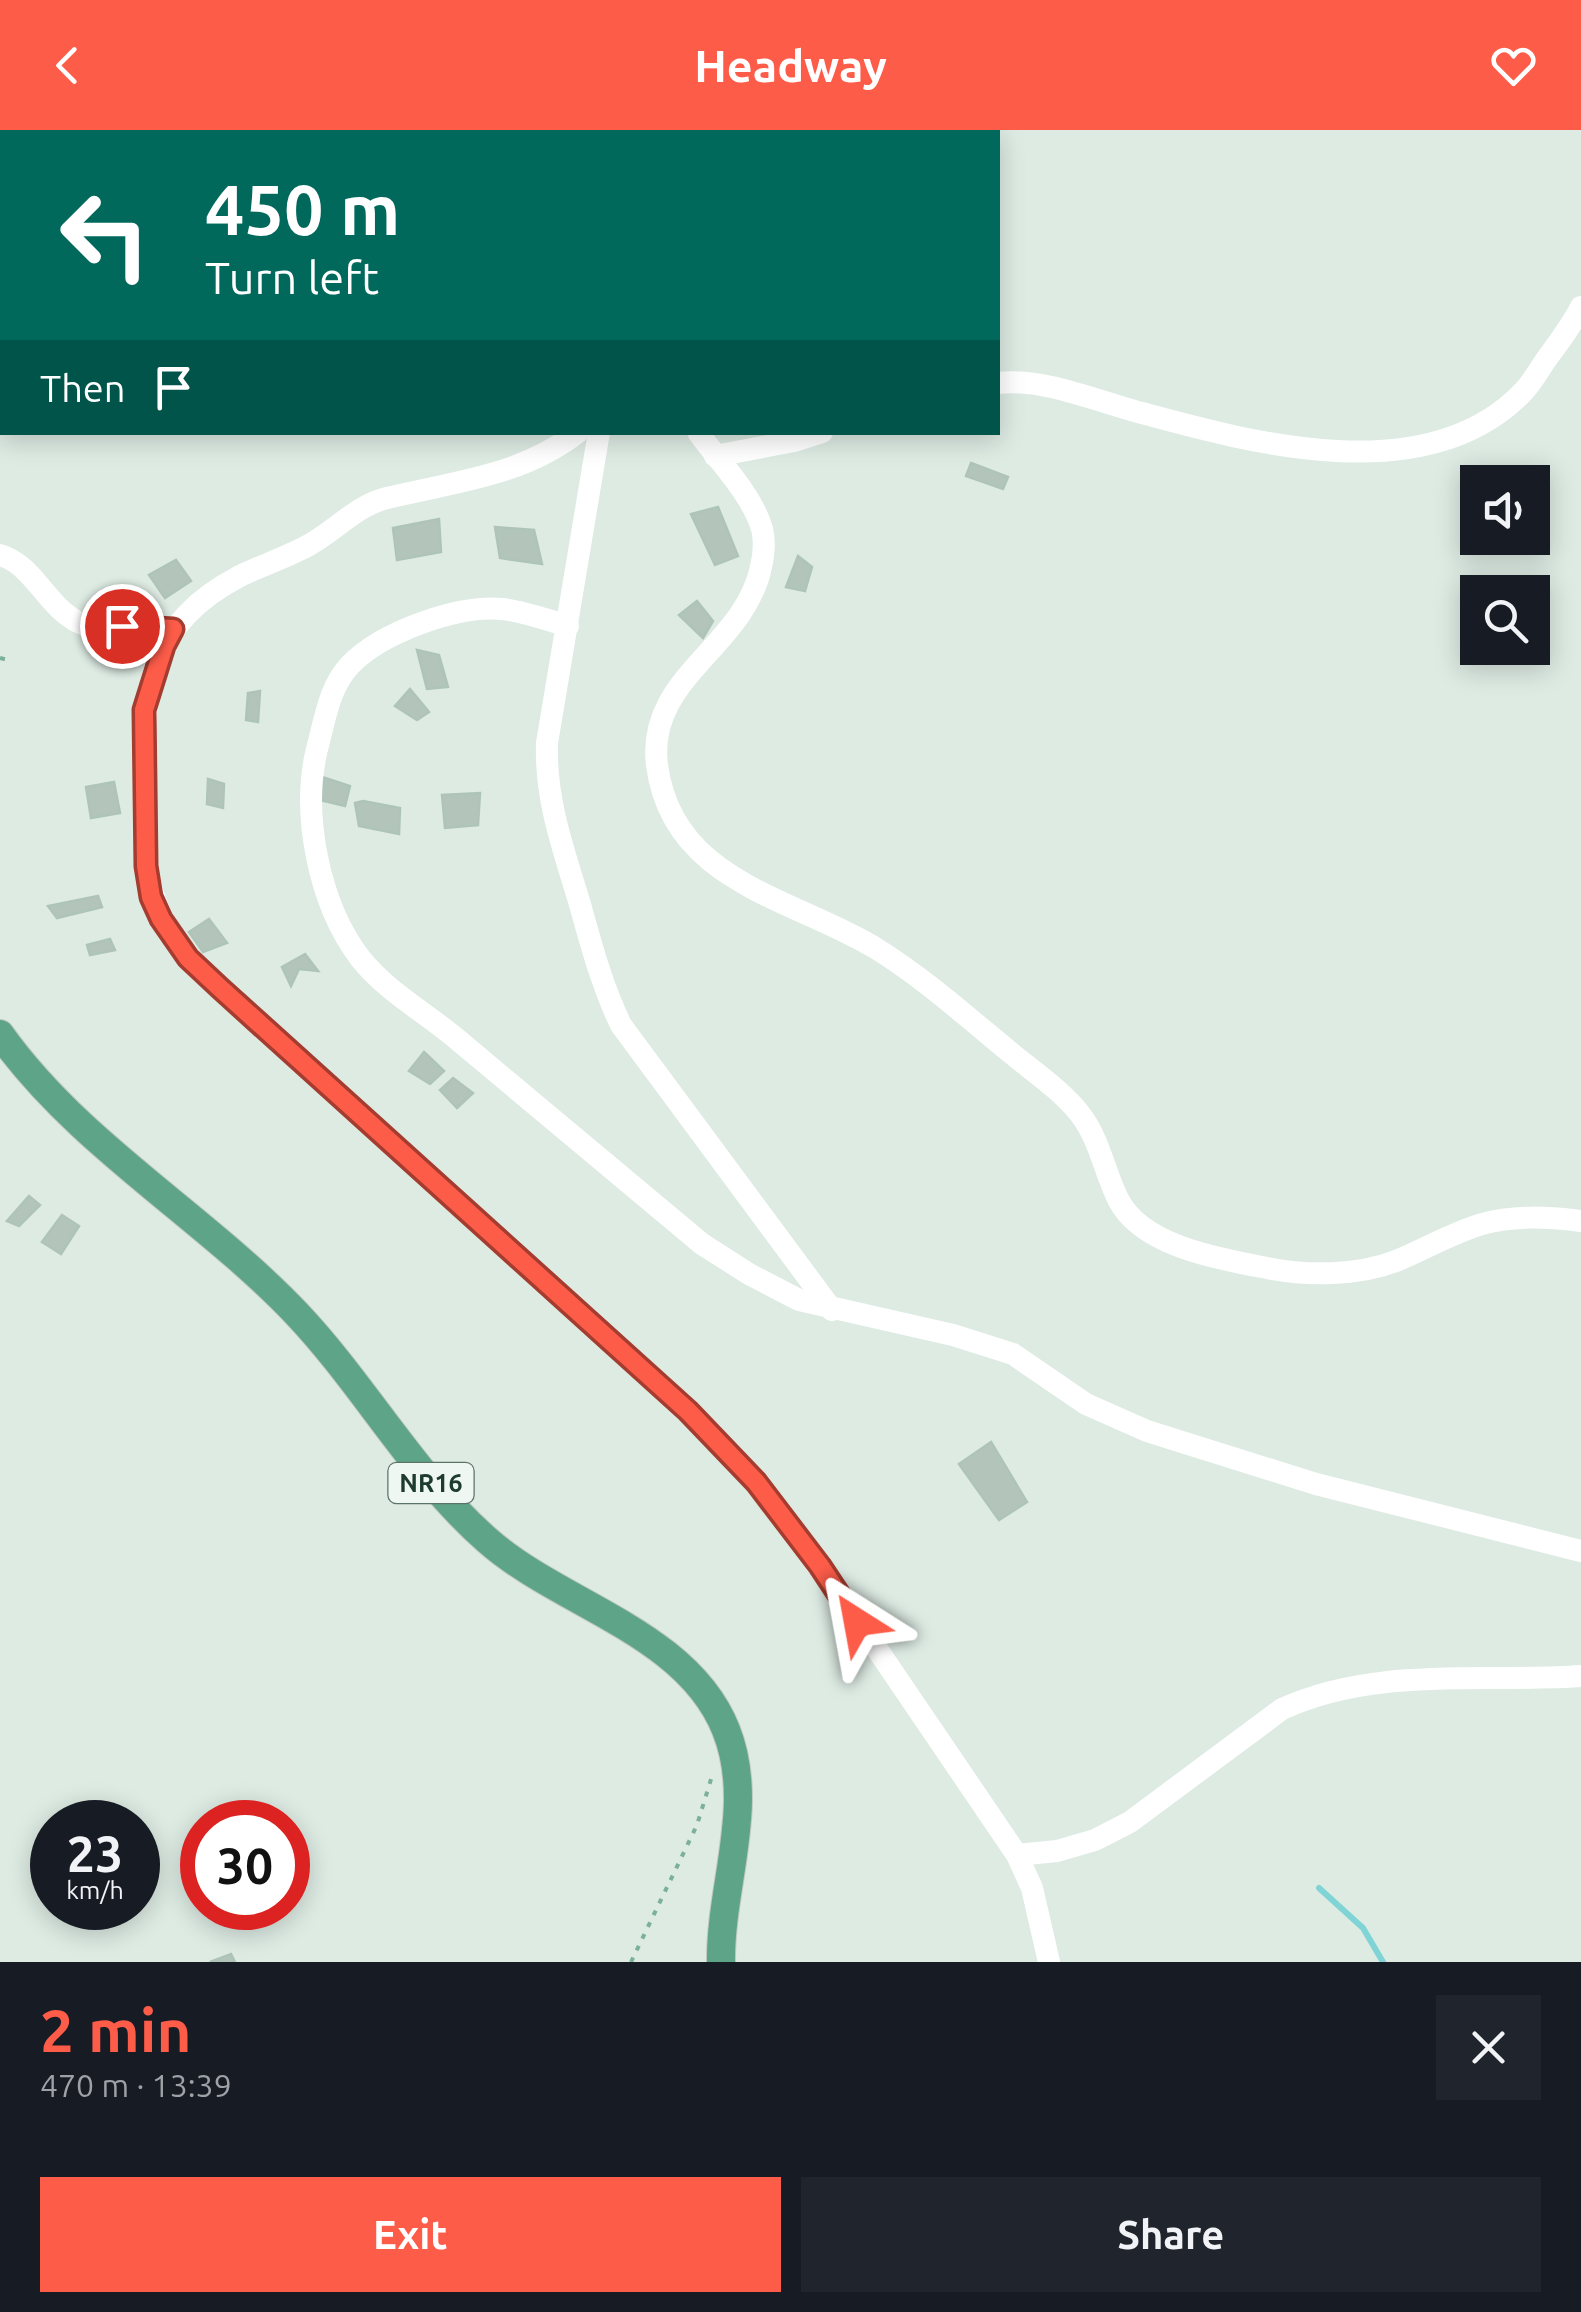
<!DOCTYPE html>
<html lang="en">
<head>
<meta charset="utf-8">
<style>
	:root { --surface:#171b24; --page:#20242c; --text:#f1f3f6; --muted:#9ea1a6; --accent:#fd5c49 }
	body { margin:0; font-family:Ubuntu,sans-serif; background:var(--page); color:var(--text); height:100vh; display:flex; flex-direction:column; font-size:38px; white-space:nowrap }
	* { box-sizing:border-box; margin:0 }
	p { font-size:32px; color:var(--muted) }
	.icon { flex:none; width:55px; height:55px; fill:none; stroke:currentColor; stroke-width:2; stroke-linecap:round; stroke-linejoin:round }
	.map { position:relative; height:1832px; overflow:hidden }
	.drawer { display:flex; flex-direction:column; background:var(--surface); flex:1 }
	.drawer>* { flex:none }
	.hud { position:absolute; left:0px; top:0px; width:1000px; height:305px; box-shadow:0 5px 25px #0003; background:#00695c; color:#fff; overflow:hidden }
	.fabs { position:absolute; left:1460px; top:335px; display:grid; gap:20px }
	.fabs a { display:grid; place-items:center; width:90px; height:90px; border-radius:0px; background:var(--surface); box-shadow:0 5px 25px #0003; font-size:50px }
	.speed { position:absolute; left:30px; top:1670px; display:flex; gap:20px; font-size:50px; font-weight:700; text-align:center }
	.speed>* { display:grid; place-content:center; width:130px; height:130px; border-radius:50%; background:var(--surface); box-shadow:0 5px 25px #0003; line-height:1 }
	.speed small { font-size:25px; font-weight:400 }
	.speed .limit { border:15px solid #d22; background:#fff; color:#111 }
	.pin { position:absolute; display:grid; place-items:center; width:85px; height:85px; color:#fff; margin:-42px; border:5px solid #fff; border-radius:50%; box-shadow:0 2px 10px #0007 }
	.me { position:absolute; width:110px; margin:-55px; rotate:326deg; stroke-linejoin:round; filter:drop-shadow(0 0 8px #0008) }
	.turn { display:flex; align-items:center; gap:35px; height:210px; padding:0 40px; font-size:45px }
	.turn .icon { width:130px; height:130px; stroke-width:2.5 }
	.turn b { display:block; font-size:70px; line-height:85px }
	.then { display:flex; align-items:center; height:95px; padding:0 40px; background:#0003; gap:20px; font-size:38px }
	.round { display:grid; place-items:center; flex:none; width:105px; height:105px; border-radius:0px; background:var(--page) }
	.headline { display:flex; align-items:center; justify-content:space-between; height:170px; padding:0 40px }
	h1 { font-size:60px; font-weight:700; line-height:75px; color:var(--accent) }
	.button { display:flex; gap:20px; margin-top:auto; padding:20px 40px }
	.button a { flex:1; height:115px; border-radius:0px; background:var(--accent); color:#fff; font-size:40px; font-weight:700; line-height:115px; text-align:center }
	.button a+a { background:var(--page); color:var(--text) }
	header { display:flex; justify-content:space-between; align-items:center; height:130px; padding:0 40px; background:var(--accent); color:#fff; font-size:45px; font-weight:700 }
	.map>svg:first-child { display:block }
	.lines { fill:none; stroke-linecap:round; stroke-linejoin:round }
	.stream { stroke:#80d4d5; stroke-width:6 }
	.building { fill:#b3c5bb; stroke:#afc4b9; stroke-width:2.5 }
	.major-casing { stroke:#c0c8c5; stroke-width:30 }
	.highway-casing { stroke:#c0c8c5; stroke-width:32 }
	.path { stroke:#7bb198; stroke-width:4; stroke-dasharray:5 8; stroke-linecap:butt }
	.minor { stroke:#fff; stroke-width:22 }
	.major { stroke:#5ea488; stroke-width:28 }
	.highway { stroke:#286953; stroke-width:30 }
	.route-casing { stroke:#a43c2f; stroke-width:25 }
	.route { stroke:#fd5c49; stroke-width:18 }
	.labels { text-anchor:middle; dominant-baseline:central; stroke-width:10; stroke-linejoin:round; paint-order:stroke }
	.shield { fill:#eef7f1; stroke:#5c7369; stroke-width:2.5 }
	.shield-label { font-size:25px; font-weight:bold; fill:#1e3b2f }
</style>
</head>
<body>
<header><svg class="icon" aria-label="back" viewBox="0 0 24 24"><path d="M15 5l-7 7 7 7"/></svg>Headway<svg class="icon" aria-label="heart" viewBox="0 0 24 24"><path d="M12 20l-8-8c-3-5 5-10 8-4 3-6 11-1 8 4z"/></svg></header>
<div class="map">
<svg width="1581" height="1832" viewBox="0 0 1581 1832">
	<rect width="100%" height="100%" fill="#ddebe3"/>
	<g class="lines">
		<path class="stream" d="M1319,1758l44,40 20,34"/>
	</g>
	<g class="building">
		<path d="M971,333l37,14 -5,12 -37,-13z"/>
		<path d="M718,377l20,49 -23,9 -24,-51z"/>
		<path d="M439,389l2,33 -44,8 -4,-32z"/>
		<path d="M495,397l39,3 8,34 -42,-6z"/>
		<path d="M798,426l14,11 -7,24 -19,-4z"/>
		<path d="M176,430l15,21 -26,17 -16,-23z"/>
		<path d="M697,471l16,20 -10,17 -24,-23z"/>
		<path d="M417,520l22,5 9,32 -21,2z"/>
		<path d="M410,559l19,23 -12,8 -22,-14z"/>
		<path d="M260,561l-2,31 -12,-2 2,-27z"/>
		<path d="M319,646l31,10 -5,20 -25,-6z"/>
		<path d="M208,649l16,5 -1,24 -16,-4z"/>
		<path d="M114,652l6,31 -29,5 -5,-31z"/>
		<path d="M480,663l-2,32 -33,3 -3,-33z"/>
		<path d="M363,671l37,7 -1,26 -40,-8 -4,-23z"/>
		<path d="M98,766l4,11 -45,11 -9,-12z"/>
		<path d="M209,789l18,24 -24,9 -14,-20z"/>
		<path d="M110,809l5,11 -25,5 -3,-10z"/>
		<path d="M305,824l13,17 -19,-2 -8,17 -9,-19z"/>
		<path d="M424,922l20,19 -14,13 -21,-13z"/>
		<path d="M453,948l20,15 -16,15 -17,-18z"/>
		<path d="M29,1066l11,9 -21,21 -12,-5z"/>
		<path d="M62,1085l17,11 -18,28 -19,-12z"/>
		<path d="M991,1312l36,60 -28,18 -40,-56z"/>
		<path d="M231,1824l4,8h-25z"/>
	</g>
	<g class="lines">
		<g class="major-casing">
			<path id="major" d="M0,904c79,111 204,182 297,280 68,72 116,161 190,226 73,65 200,92 239,190 30,75 -6,155 -5,232"/>
		</g>
		<g class="highway-casing">
			<g id="highway">
				<path d="M462,0l1,2"/>
				<path d="M0,272h2"/>
			</g>
		</g>
		<g class="path">
			<path d="M0,528l8,2"/>
			<path d="M631,1832l66,-137 15,-49"/>
		</g>
		<g class="minor">
			<path d="M596,2l2,-2"/>
			<path d="M644,2l1,-2"/>
			<path d="M998,253c45,-5 96,17 140,29 114,31 287,79 383,-18 11,-10 18,-25 27,-37 12,-16 24,-32 33,-50"/>
			<path d="M578,302c-56,44 -125,50 -191,66 -30,7 -52,33 -78,47 -22,12 -46,20 -69,31 -90,47 -97,110 -96,204 1,73 -4,118 44,178l500,453 67,71 65,83 197,290 15,33 17,74"/>
			<path d="M599,302l-52,311c-2,56 16,105 32,158 12,43 23,85 42,124l211,285"/>
			<path d="M698,302c21,30 54,62 64,97 3,12 2,25 -1,38 -17,81 -115,110 -104,198 15,118 137,133 220,184 48,30 90,68 134,104 23,19 51,38 69,61 20,26 24,57 38,85 23,47 101,60 149,69 40,8 90,8 129,-7 29,-12 56,-28 86,-37 33,-9 65,-7 99,-3"/>
			<path d="M715,326l79,-15 28,-9"/>
			<path d="M0,425c33,9 47,52 78,67 17,9 72,5 95,7"/>
			<path d="M568,496c-21,-6 -44,-15 -66,-17 -45,-4 -120,23 -152,56 -21,22 -25,55 -33,84 -16,65 2,155 43,209 27,34 65,54 98,82 82,68 163,136 244,204l47,30 50,26 154,35 60,19 73,50 61,27 169,53 265,67"/>
			<path d="M1017,1725l40,-4 38,-11 35,-18 152,-113c94,-43 199,-26 299,-33"/>
		</g>
		<use href="#major" class="major"/>
		<use href="#highway" class="highway"/>
	</g>
	<g class="lines">
		<g class="route-casing">
			<path id="route" d="M122,496l51,3 -9,17 -20,64 2,156 5,31 10,22 27,39 32,30 468,423 68,71 64,84 37,56"/>
		</g>
		<use href="#route" class="route"/>
	</g>
	<g class="labels">
		<rect class="shield" x="388.5" y="1333" width="85" height="40" rx="8"/>
		<g class="shield-label">
			<text x="431" y="1353">NR16</text>
		</g>
	</g>
</svg>
<div class="fabs">
<a><svg class="icon" aria-label="sound" viewBox="0 0 24 24"><path d="M4 9h4l5-4v14l-5-4H4zM17 9q2 3 0 6"/></svg></a>
<a><svg class="icon" aria-label="search" viewBox="0 0 24 24"><circle cx="10" cy="10" r="6"/><path d="M15 15l6 6"/></svg></a>
</div>
<div class="speed"><div>23<small>km/h</small></div><div class="limit">30</div></div>
<div class="pin" style="left:122px;top:496px;background:#d93025"><svg class="icon" aria-label="arrive" viewBox="0 0 24 24"><path d="M6 21V4h12l-3 4 3 4H6"/></svg></div>
<svg class="me" style="left:857px;top:1492px" viewBox="-20 -20 40 40"><path d="M0-17L14 15 0 8-14 15z" fill="#fd5c49" stroke="#fff" stroke-width="4"/></svg>
<div class="hud">
<div class="turn"><svg class="icon" aria-label="left" viewBox="0 0 24 24"><path d="M17 20v-9H6M10 6l-5 5 5 5"/></svg><div><b>450 m</b>Turn left</div></div>
<div class="then">Then<svg class="icon" aria-label="arrive" viewBox="0 0 24 24"><path d="M6 21V4h12l-3 4 3 4H6"/></svg></div>
</div>
</div>
<section class="drawer">
<div class="headline"><div><h1>2 min</h1><p>470 m · 13:39</p></div><a class="round"><svg class="icon" aria-label="close" viewBox="0 0 24 24"><path d="M6 6l12 12M18 6L6 18"/></svg></a></div>
<div class="button"><a>Exit</a><a>Share</a></div>
</section>
</body>
</html>
